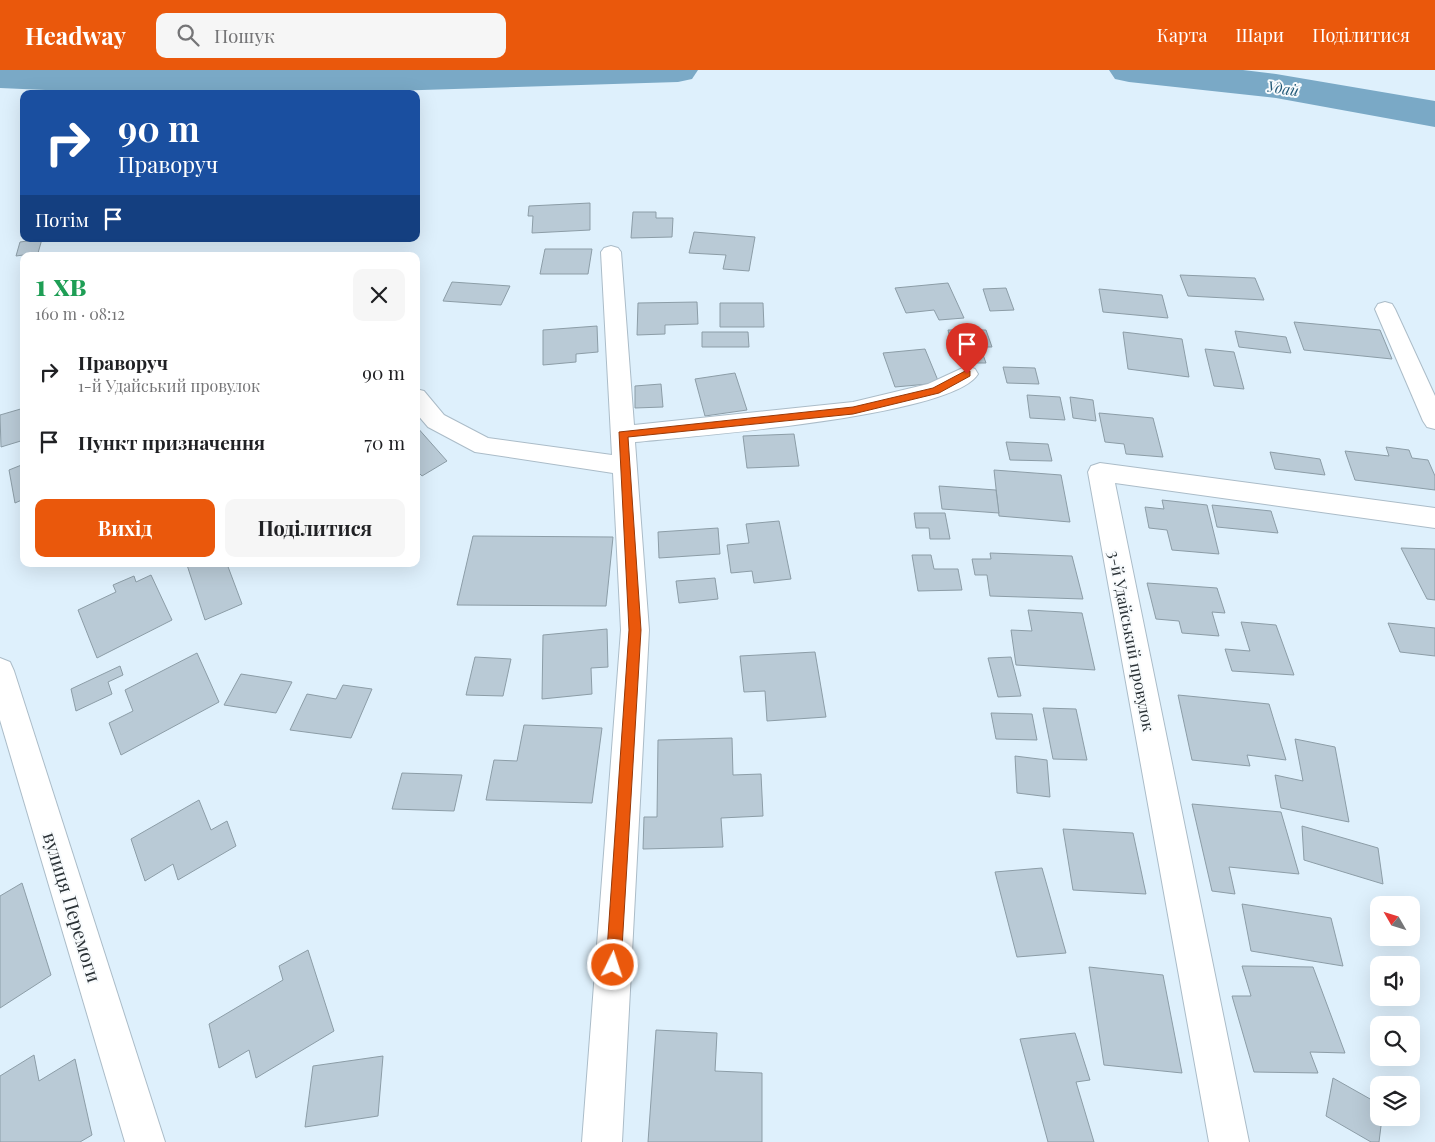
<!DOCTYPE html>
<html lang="uk">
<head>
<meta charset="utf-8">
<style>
	:root { --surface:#fff; --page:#f6f6f6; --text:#202124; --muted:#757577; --accent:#ea580c }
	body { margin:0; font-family:"Playfair Display",serif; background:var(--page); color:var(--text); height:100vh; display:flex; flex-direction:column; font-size:19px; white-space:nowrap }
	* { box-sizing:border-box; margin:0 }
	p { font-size:16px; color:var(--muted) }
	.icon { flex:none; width:28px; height:28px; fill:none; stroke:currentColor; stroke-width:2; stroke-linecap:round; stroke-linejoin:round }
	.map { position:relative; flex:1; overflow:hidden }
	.sheet { position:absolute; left:20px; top:182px; width:400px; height:315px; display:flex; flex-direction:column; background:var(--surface); border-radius:10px; box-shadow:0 5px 20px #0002 }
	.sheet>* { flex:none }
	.top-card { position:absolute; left:20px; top:20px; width:400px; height:152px; border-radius:10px; box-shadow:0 5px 20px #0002; background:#1a4fa0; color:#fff; overflow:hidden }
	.needle { width:32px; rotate:309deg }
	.controls { position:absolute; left:1370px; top:826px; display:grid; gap:10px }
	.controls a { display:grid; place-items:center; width:50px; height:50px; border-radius:10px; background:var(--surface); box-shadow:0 5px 20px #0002; font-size:25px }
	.pin { position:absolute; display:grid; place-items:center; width:42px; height:42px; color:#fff; margin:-51px -21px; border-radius:50% 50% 50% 0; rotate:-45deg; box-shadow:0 0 5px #0007 }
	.pin .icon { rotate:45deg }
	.me { position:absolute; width:55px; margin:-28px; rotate:4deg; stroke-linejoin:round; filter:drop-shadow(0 0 4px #0008) }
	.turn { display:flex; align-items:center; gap:18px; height:105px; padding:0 15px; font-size:22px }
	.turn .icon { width:65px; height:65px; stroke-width:2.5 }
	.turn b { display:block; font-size:35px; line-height:42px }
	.then { display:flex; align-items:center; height:48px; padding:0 15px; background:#0003; gap:10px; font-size:19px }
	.round { display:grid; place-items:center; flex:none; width:52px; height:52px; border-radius:10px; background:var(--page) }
	.head { display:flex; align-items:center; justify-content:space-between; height:85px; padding:0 15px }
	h1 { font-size:30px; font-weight:700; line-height:38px; color:#1e9e55 }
	.cta { display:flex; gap:10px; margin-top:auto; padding:10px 15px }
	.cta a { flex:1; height:58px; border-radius:10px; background:var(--accent); color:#fff; font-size:20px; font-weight:700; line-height:58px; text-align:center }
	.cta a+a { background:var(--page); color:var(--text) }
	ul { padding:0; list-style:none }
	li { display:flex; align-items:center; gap:15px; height:70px; padding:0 15px }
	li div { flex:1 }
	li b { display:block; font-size:19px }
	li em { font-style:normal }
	header { display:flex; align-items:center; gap:30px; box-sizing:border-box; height:70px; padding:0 25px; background:var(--accent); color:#fff }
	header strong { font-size:24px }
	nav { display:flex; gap:28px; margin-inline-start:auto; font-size:18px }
	.search { width:350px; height:45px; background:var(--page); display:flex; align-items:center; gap:12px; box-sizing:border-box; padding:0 18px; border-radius:10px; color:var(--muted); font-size:19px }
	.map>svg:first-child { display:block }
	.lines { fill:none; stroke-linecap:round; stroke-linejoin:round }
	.river { fill:#7aa9c6; fill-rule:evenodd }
	.building { fill:#b9cad6; stroke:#8c9da7 }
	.street-casing { stroke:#abbcc8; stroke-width:2 }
	.street { fill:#fff; fill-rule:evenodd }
	.route { fill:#ea580c; stroke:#983908 }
	.labels { text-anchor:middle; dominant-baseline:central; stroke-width:4; stroke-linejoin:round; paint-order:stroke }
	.far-water-label { font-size:15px; font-style:italic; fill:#205877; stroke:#f8fbfd }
	.street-label { font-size:16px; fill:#2b3236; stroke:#f8fbfd }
	.near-street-label { font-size:19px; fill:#2b3236; stroke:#f8fbfd }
</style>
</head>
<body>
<header>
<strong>Headway</strong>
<div class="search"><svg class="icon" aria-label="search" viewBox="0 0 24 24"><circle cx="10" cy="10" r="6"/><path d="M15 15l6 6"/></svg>Пошук</div>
<nav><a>Карта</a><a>Шари</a><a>Поділитися</a></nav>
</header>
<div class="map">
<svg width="1435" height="1072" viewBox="0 0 1435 1072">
	<rect width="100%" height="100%" fill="#def0fc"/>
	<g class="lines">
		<g class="river">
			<path d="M0,0h698l-6,9 -14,3 -384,12h-158l-136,-6z"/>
			<path d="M1109,0h134l33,4 159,27v26l-159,-29 -147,-16 -14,-3z"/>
		</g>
	</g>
	<g class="building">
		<path d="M590,133v27l-58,3 1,-17h-5l1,-10z"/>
		<path d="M633,142h23v6h17l-1,19 -41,1z"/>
		<path d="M694,162l61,5 -6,34 -26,-2 3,-14 -37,-2z"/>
		<path d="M42,169l-4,14 -22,3 4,-14z"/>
		<path d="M545,179h47l-4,25h-48z"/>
		<path d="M1180,205l75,3 9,22 -76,-4z"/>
		<path d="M452,212l58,4 -9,19 -58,-4z"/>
		<path d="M948,213l16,35 -25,2 -5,-10 -28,3 -11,-25z"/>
		<path d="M1006,218l8,22 -24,1 -7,-22z"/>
		<path d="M1099,219l63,6 6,23 -65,-6z"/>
		<path d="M697,232l1,22 -33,1v9l-28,1 1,-32z"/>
		<path d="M720,233h43l1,24h-44z"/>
		<path d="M1294,252l86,8 12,29 -88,-9z"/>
		<path d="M597,256l1,26 -22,2v8l-33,3v-35z"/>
		<path d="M948,260h38l6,17h-40z"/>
		<path d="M1235,261l51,6 5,16 -52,-6z"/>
		<path d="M702,262h46l1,15h-47z"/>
		<path d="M1123,262l59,7 7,38 -61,-8z"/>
		<path d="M925,279l14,34 -44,4 -12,-34z"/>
		<path d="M1205,279l29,3 10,37 -30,-3z"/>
		<path d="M960,282h22l4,11h-23z"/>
		<path d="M1003,297l32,1 4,16 -32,-1z"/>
		<path d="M735,303l12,37 -42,6 -10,-37z"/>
		<path d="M661,314l2,23 -28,1v-22z"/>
		<path d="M1027,325l33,2 5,23 -35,-2z"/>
		<path d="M1070,327l23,3 3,21 -23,-3z"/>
		<path d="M24,338v32l-23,7 -1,-32z"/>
		<path d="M1099,343l54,5 10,39 -37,-3 -2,-10 -19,-2z"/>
		<path d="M416,356l31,35 -25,15 -6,-6z"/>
		<path d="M794,364l5,32 -52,2 -4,-32z"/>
		<path d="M1006,372l42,2 4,17 -42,-1z"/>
		<path d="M1386,377l23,3 3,8 16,2 7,16v14l-80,-10 -10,-29 44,5z"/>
		<path d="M1270,382l50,7 5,16 -50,-6z"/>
		<path d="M24,394v35l-9,4 -6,-33z"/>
		<path d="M994,400l67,5 9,47 -71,-6z"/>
		<path d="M939,416l57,4 3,23 -57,-4z"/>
		<path d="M1162,430l45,5 12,49 -47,-4 -5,-20 -18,-2 -4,-21 19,2z"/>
		<path d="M1212,435l59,6 7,22 -61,-6z"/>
		<path d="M914,443h31l5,26h-20l-1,-11h-13z"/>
		<path d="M779,451l12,58 -37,4 -2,-12 -21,2 -4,-28 22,-2 -3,-19z"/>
		<path d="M718,458l2,26 -61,4 -1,-26z"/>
		<path d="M473,466l140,1 -7,69 -149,-1z"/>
		<path d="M1401,478l34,1v51l-8,-1z"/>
		<path d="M990,483l82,3 11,43 -93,-3 -3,-21h-12l-3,-16h19z"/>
		<path d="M912,485h19l3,14h24l4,21 -44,1z"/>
		<path d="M189,494h38l15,40 -37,16 -18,-55z"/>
		<path d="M151,505l21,45 -75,38 -19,-48 38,-18 -3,-7 21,-9 2,6z"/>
		<path d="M715,508l3,21 -39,4 -3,-22z"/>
		<path d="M1147,513l70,5 8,25 -13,-1 7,24 -37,-3 -3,-12 -23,-2z"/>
		<path d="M1028,540l54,3 13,57 -79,-5 -5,-35 21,1z"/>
		<path d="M1241,552l35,3 18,50 -62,-4 -7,-22 25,2z"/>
		<path d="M1388,553l47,5v28l-35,-4z"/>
		<path d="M607,559l1,38 -17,1 1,26 -50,5 1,-64z"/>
		<path d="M815,582l11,65 -59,4 -2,-30 -21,1 -4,-36z"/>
		<path d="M197,583l22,49 -98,53 -12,-32 24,-12 -8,-21z"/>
		<path d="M475,587l36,2 -8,37 -37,-1z"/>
		<path d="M1011,587l10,39 -23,1 -10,-39z"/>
		<path d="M120,596l3,9 -15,7 4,12 -36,17 -5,-22z"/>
		<path d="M241,604l51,8 -16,31 -52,-8z"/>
		<path d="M343,615l29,4 -21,49 -61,-8 17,-36 29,5z"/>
		<path d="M1178,625l91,9 17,56 -39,-5 3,11 -58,-6z"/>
		<path d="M1043,638l33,1 11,51 -34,-1z"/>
		<path d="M991,643l41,1 5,26 -41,-1z"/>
		<path d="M524,655l78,3 -10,75 -106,-3 8,-40 23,1z"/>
		<path d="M732,668l1,37 28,-1 2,42 -42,2 2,29 -80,2 1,-32h13l1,-77z"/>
		<path d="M1295,669l40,8 14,75 -68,-14 -6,-33 28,6z"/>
		<path d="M1015,686l32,4 3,37 -33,-4z"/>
		<path d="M402,703l60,2 -8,36 -62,-2z"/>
		<path d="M199,730l12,30 16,-9 9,25 -58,34 -5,-16 -28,17 -14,-42z"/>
		<path d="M1192,734l89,8 18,62 -70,-7 6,27 -23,-3z"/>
		<path d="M1302,756l76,22 5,36 -79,-24z"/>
		<path d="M1063,759l70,4 13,61 -73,-4z"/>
		<path d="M1042,798l24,85 -49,4 -22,-85z"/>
		<path d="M22,813l29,92 -51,33v-112z"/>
		<path d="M1242,834l89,14 12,48 -92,-15z"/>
		<path d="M308,880l26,81 -78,47 -7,-28 -30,18 -10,-44 74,-44 -4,-14z"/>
		<path d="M1242,896l71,1 32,86 -35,-1 8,21 -64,-1 -22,-76h19z"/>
		<path d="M1089,897l74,8 19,98 -78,-8z"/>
		<path d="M656,960l61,3 -2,38 47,2v69h-114z"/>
		<path d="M1075,963l15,47 -14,2 18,60h-46l-28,-103z"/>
		<path d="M34,985l5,26 36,-22 17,76 -12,7h-80v-66z"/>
		<path d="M383,986l-5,60 -73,11 8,-61z"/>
		<path d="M1333,1008l46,26v14h3l-3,24h-8l-45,-26z"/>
	</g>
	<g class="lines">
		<g class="street-casing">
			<g id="street">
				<path d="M611,176l7,2 3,4 13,173 219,-23 75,-18 39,-18 8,3 3,5c-26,43 -286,62 -343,68l14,188 -27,512h-40l39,-512 -8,-157 -138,-21 -47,-25 -12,-14v-24l8,2 20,24 44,23 124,17 -11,-203 3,-4z"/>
				<path d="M1385,232l7,2 3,5 40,87v33l-8,-2 -4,-6 -48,-112 3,-5z"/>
				<path d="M1100,393l335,45v20l-320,-45 134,659h-40l-121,-670 3,-6z"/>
				<path d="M0,588l10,4 4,9 151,471h-40l-125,-422z"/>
			</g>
		</g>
		<use href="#street" class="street"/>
	</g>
	<path class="route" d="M967,300l3,1v5l-31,17 -86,21 -225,23 13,193 -20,335 -3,5 -5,2 -5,-2 -2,-5 23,-335 -10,-198 234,-25 80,-19z"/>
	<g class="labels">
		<g class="far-water-label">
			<text transform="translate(1283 18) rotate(9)">Удай</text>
		</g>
		<g class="street-label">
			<text transform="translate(1132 571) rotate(79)">3-й Удайський провулок</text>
		</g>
		<g class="near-street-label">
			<text transform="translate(73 837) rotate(73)">вулиця Перемоги</text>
		</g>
	</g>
</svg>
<div class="controls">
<a><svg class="needle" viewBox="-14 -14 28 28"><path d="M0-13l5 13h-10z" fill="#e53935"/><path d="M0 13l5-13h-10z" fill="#757577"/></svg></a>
<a><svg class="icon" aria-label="sound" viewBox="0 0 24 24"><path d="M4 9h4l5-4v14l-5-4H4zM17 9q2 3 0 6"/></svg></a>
<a><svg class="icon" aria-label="search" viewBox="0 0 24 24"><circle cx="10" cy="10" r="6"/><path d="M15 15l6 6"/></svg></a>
<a><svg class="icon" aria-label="layers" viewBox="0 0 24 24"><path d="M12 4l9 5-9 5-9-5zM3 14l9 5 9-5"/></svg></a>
</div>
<div class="pin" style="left:967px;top:304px;background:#d93025"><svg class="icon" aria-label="arrive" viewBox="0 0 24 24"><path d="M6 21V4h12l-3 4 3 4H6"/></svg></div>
<svg class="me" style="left:613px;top:895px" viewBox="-20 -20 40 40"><circle r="17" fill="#ea580c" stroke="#fff" stroke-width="3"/><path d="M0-11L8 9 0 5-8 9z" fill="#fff"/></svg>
<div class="top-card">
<div class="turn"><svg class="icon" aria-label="right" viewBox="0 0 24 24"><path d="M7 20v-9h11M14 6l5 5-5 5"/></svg><div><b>90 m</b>Праворуч</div></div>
<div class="then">Потім<svg class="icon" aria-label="arrive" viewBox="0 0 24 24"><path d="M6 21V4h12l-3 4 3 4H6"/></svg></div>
</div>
<section class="sheet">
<div class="head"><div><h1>1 хв</h1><p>160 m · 08:12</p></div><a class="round"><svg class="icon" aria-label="close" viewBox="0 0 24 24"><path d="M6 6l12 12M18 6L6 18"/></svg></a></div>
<ul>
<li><svg class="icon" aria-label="right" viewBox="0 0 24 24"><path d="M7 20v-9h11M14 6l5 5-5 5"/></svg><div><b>Праворуч</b><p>1-й Удайський провулок</p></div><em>90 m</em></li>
<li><svg class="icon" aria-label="arrive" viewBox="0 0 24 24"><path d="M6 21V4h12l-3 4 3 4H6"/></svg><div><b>Пункт призначення</b></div><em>70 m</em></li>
</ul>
<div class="cta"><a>Вихід</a><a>Поділитися</a></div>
</section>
</div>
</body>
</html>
